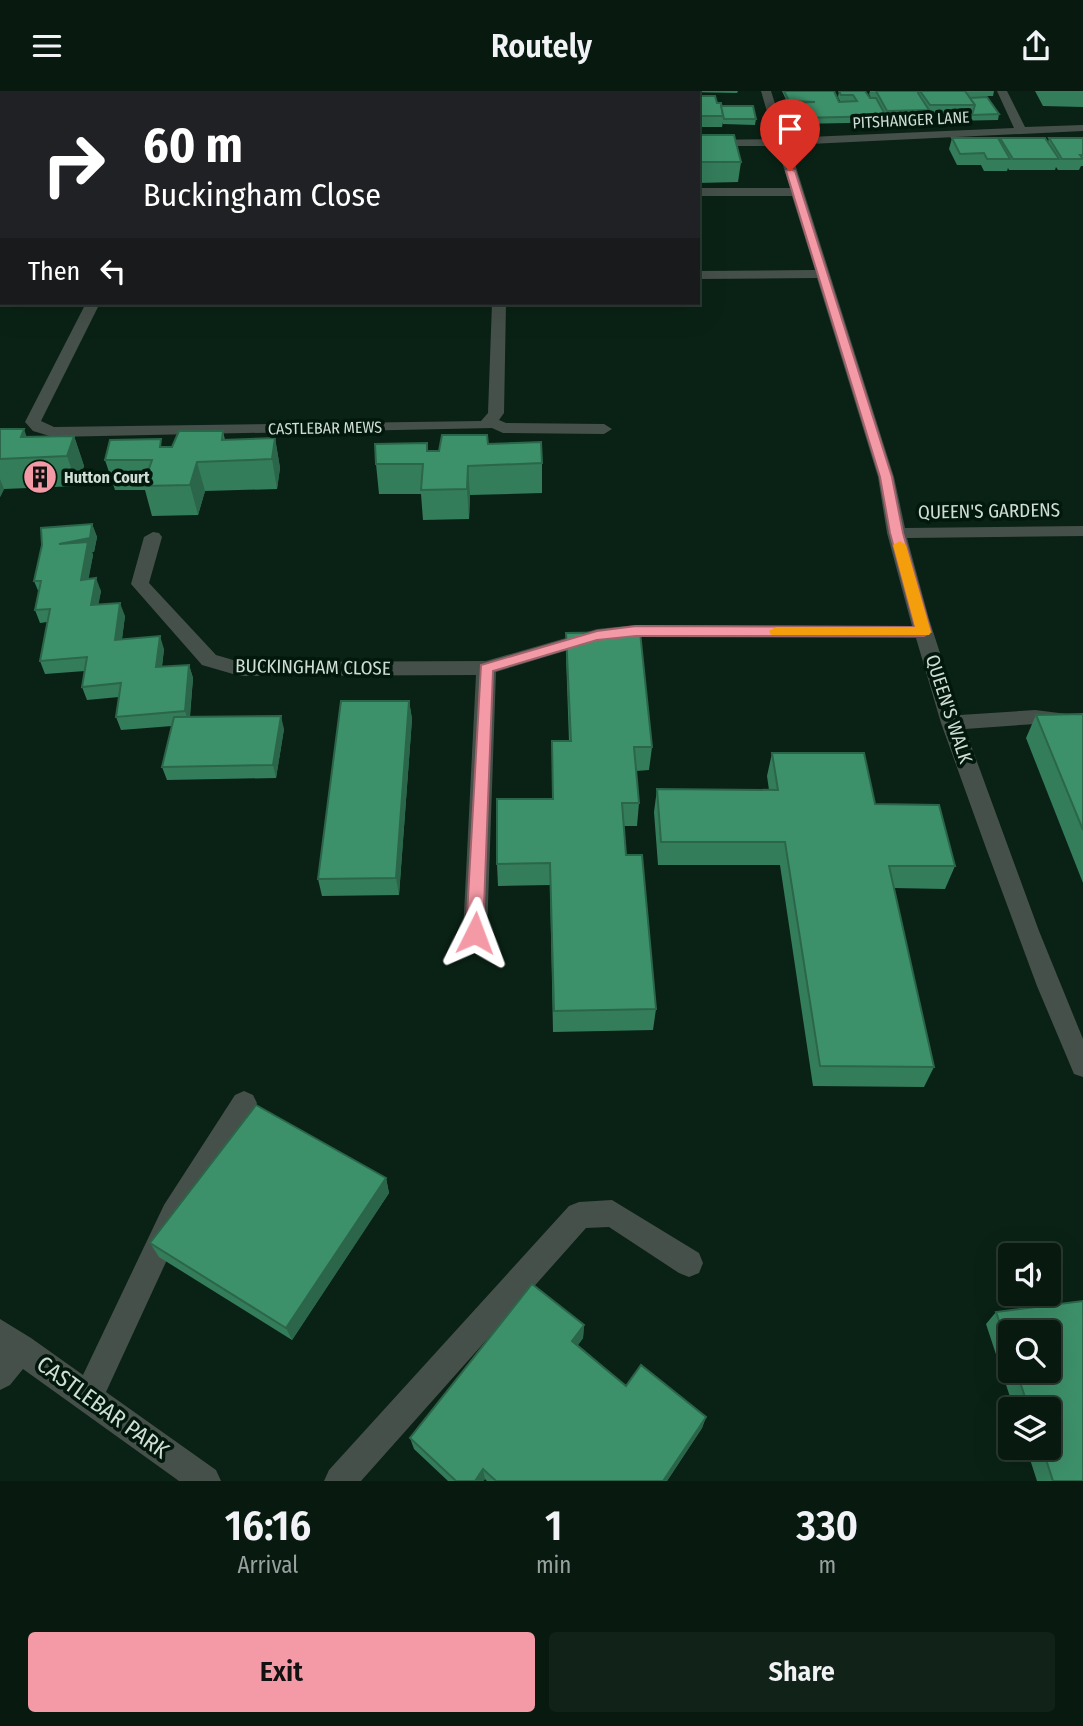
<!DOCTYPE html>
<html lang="en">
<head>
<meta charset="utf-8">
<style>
	:root { --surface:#081a10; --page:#112319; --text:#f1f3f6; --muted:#98a19f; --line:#293830; --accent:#f49aa6 }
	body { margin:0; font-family:"Fira Sans Condensed",sans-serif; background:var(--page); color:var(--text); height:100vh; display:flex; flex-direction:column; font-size:26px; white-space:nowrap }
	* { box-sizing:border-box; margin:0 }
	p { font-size:23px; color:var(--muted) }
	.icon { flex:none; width:38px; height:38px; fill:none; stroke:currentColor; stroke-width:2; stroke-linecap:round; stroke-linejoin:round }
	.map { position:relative; height:1390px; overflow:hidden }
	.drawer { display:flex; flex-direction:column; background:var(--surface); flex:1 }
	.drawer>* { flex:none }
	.guide { position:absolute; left:0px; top:0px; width:700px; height:214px; box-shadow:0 7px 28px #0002,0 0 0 2px var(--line); background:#202124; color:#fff; overflow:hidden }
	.tools { position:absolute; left:998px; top:1152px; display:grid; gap:14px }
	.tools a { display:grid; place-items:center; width:63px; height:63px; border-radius:7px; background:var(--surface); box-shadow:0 7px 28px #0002,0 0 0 2px var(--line); font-size:35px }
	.pin { position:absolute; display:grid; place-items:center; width:60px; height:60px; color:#fff; margin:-72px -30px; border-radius:50% 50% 50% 0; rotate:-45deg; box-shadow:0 0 7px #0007 }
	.pin .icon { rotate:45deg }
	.me { position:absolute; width:77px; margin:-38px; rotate:3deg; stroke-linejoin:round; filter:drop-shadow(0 0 5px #0008) }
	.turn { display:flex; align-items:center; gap:24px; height:147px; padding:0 28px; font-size:32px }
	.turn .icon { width:91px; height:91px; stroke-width:2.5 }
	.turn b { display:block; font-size:49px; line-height:60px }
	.then { display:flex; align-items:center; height:66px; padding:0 28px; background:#0003; gap:14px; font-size:26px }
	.eta { display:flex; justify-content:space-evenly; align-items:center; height:119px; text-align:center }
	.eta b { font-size:42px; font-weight:600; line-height:49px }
	.button { display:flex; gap:14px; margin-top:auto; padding:14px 28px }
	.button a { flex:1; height:80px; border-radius:7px; background:var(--accent); color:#111; font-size:28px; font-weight:600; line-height:80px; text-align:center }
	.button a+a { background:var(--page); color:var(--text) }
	header { display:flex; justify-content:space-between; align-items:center; height:91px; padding:0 28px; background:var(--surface); font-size:32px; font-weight:600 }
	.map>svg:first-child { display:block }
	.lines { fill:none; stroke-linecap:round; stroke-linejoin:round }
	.minor { fill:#46504a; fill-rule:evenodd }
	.wall { fill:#347d5b; fill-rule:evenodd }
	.shaded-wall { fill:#2b664a }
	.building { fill:#3d916a; stroke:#2b664a; stroke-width:2 }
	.route { fill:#f49aa6; stroke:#9f646c; stroke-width:2 }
	.slow { fill:#f59e0b }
	.labels { text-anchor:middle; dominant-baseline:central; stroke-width:7; stroke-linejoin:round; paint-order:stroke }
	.far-street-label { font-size:16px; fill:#cfddd5; stroke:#02180d }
	.far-poi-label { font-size:16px; font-weight:bold; fill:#cfddd5; stroke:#02180d; text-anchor:start }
	.street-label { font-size:19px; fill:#cfddd5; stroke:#02180d }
	.near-street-label { font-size:23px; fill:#cfddd5; stroke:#02180d }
</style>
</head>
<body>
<header><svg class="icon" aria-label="menu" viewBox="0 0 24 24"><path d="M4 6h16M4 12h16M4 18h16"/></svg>Routely<svg class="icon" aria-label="share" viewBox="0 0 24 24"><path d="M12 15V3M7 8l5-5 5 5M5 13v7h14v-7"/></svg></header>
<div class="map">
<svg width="1083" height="1390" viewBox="0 0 1083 1390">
	<rect width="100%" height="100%" fill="#0a2216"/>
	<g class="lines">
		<g class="minor">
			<path d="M45,0h10l-11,2z"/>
			<path d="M298,0h10l-11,2z"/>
			<rect x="526" y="0" width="10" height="2"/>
			<path d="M761,0h10l15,47 228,-10 -17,-37h10l18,36 58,-2v6l-294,14 105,332 11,51 178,-2v10l-176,2 22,81 31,96 75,-5 48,6v14l-48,-6 -70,5 74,202 44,108v38l-9,-3 -37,-88 -51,-138 -45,-125 -25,-85 -280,-1 -38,4 -102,31 -9,261 -4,7 -8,3 -8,-3 -4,-7 13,-258 -236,1 -38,-11 -71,-81 13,-47 9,-5 6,1 3,4 -13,46 67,72 24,7 246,-1 111,-32 39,-4 276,1 -25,-93 -9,-56 -61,-199 -119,1v-8l117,-1 -23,-74h-94v-8h92l-13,-42h-79v-6l77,-1z"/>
			<rect x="0" y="52" width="2" height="6"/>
			<path d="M86,212h14l-59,118 13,6 427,-6 7,-8 4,-110h14l-2,110 -5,7 7,3 98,1 8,5 -8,5 -101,-1 -11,-5 -439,9 -20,-6 -8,-9z"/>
			<path d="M244,1000l9,4 4,8 -4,8 -69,112 -78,169 110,78 5,11h-42l-156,-112 -13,16 -10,5v-71l31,19 52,37 81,-170 71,-110z"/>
			<path d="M612,1109l87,53 4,10 -4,10 -10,4 -10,-4 -70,-46 -23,1 -225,253h-37l5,-11 240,-264 10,-4z"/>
		</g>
	</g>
	<g class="wall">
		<path d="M326,0h40l21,2h-61z"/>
		<path d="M453,0h55l8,2h-63z"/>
		<path d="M684,0h54l-1,2 -53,-1z"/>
		<path d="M782,0h52l5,11 14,-1h-13l-2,-4 1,-6 31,7h1l-2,-4 1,-3h124l-1,5h-6v1l12,17 -1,6 -201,4z"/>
		<path d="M1035,0h48v16l-40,-1z"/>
		<path d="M698,5l58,23 -1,6 -32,-1v-2l-1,5h-24z"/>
		<path d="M698,44l43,27 -3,20 -40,1z"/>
		<path d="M952,47l48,3v-3l48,4 1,-4h34v28h-2l-2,4h-21l-2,-3 -1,3h-46l-1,-2 -1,3h-23l-3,-6h-24l-8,-16z"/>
		<rect x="0" y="57" width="2" height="35"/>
		<path d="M0,338l27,8 47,-1 10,30 -7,20 -73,3 -4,8z"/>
		<path d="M223,340l2,9 50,-2 5,30 -3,21 -72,2 -7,24 -46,1 -7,-26h-30l-10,-30 59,-13h8z"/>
		<path d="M488,353l54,19v30l-72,2 -1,24 -46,1 -2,-26h-42l-3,-30 51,-13h12z"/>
		<path d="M92,433l5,13 -3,15h-2l1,3 -5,24 13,12 -3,13 27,12 -3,23 42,10 -2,18 27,-2 4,13 -3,39 94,12 -8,49 -109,2 -5,-13 10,-41 -51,4 -5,-13 3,-20 -32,3 -5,-13 3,-16 -40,3 -5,-13 7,-39 -7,1 -5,-13 4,-17 -5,-12z"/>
		<path d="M566,542l86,114 -3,23 -13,1 3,32 -2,23h-13l2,29 30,154 -3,21 -100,2 -3,-147 -52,1 -1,-22 56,-65 -1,-58h17l-3,-85z"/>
		<path d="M409,610l3,18 -13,176 -77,1 -4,-17z"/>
		<path d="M1083,623v169l-57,-145 10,-23z"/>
		<path d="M772,662l103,51 80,62 -10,23 -51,-1 40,179 -10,20 -111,-1 -33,-221h-122l-4,-53 3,-23 112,1 -2,-14z"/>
		<path d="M386,1087l3,15 -97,147 -133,-83 -9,-14z"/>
		<path d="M1083,1210v180h-46l-11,-34h22v-38h-34l-28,-85 10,-12zM1010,1241h38v38h-38z"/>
		<path d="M584,1234l-1,13 -5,7 48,41 80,31 -4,11 -35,53h-180l-2,-2 -2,2h-35l-34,-32 -4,-11z"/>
	</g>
	<g class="shaded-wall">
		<path d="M2,11v22l-2,2v-21z"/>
		<path d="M24,338l10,29 -13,-21z"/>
		<path d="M74,345l10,30 -7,20 -10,-30z"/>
		<path d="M275,347l5,30 -3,21 -5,-30z"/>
		<path d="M197,371l8,29 -7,24 -8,-30z"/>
		<path d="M468,375l2,29 -1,24 -2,-30z"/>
		<path d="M0,388l4,10 -4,8z"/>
		<path d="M92,433l5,13 -3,15h-2l1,3 -7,38 -27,-49z"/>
		<path d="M96,487l5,13 -5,27 -5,-13z"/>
		<path d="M120,512l5,13 -5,37 -5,-13z"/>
		<path d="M160,545l4,13 -4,31 -4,-13z"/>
		<path d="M189,574l4,13 -4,46 -4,-13z"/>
		<path d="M409,610l3,18 -13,176 -3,-17z"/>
		<path d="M281,625l3,13 -8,49 -3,-13z"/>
		<path d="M386,1087l3,15 -97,147 -6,-12z"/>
		<path d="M584,1234l-1,13 -11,15v-12z"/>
		<path d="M706,1326l-4,11 -35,53h-4z"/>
		<path d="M483,1378l2,10 -2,2h-8z"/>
	</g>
	<g class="building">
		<path d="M100,0h26l-1,2h-26z"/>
		<path d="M161,0l-1,2h-25v-1z"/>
		<path d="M180,0h28l-1,2h-28z"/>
		<path d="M214,0h26v2h-27z"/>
		<path d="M250,0h25l-1,2h-25z"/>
		<rect x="501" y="0" width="15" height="2"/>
		<path d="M784,0h50l5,11 18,-1 -4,-6h-12l-2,-4h26l5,7h6l10,18 -89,2 -7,-15 25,-1 -26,-1z"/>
		<path d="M876,0h43l-1,2 11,17 -42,1z"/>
		<path d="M920,0h45l10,14h-45z"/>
		<path d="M66,1h27v1h-28z"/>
		<rect x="326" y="1" width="28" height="1"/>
		<rect x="362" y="1" width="25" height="1"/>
		<path d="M395,1h26l-1,1h-25z"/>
		<path d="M698,5h17l2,7h4l2,13h-25z"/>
		<path d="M987,6l12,17 -27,1 3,-10 -5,-7z"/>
		<path d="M721,15h32l3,13h-32z"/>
		<path d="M698,44h36l7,27h-43z"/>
		<path d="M952,47h46l12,21h-23l-3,-6 -24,1z"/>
		<path d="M1000,47h45l14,21h-46z"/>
		<path d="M1049,47h34v17h-3l3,4h-21z"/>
		<rect x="0" y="57" width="2" height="19"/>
		<path d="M0,338h24l-3,8 53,-1 -7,20 -67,3z"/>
		<path d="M179,340h44l-1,9 53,-2 -3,21 -75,3 -7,23 -47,1 9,-26h-47l5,-20 51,-1 -1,8h12z"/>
		<path d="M442,344h45l1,9 53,-2 1,21 -74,3 -1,23 -46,1 2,-26h-47l-1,-20 52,-1v8h12z"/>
		<path d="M92,433l-2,14 -31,6 29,-2 -7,38 15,-2 -5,27 29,-2 -5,37 45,-4 -4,31 33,-2 -4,46 -69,6 5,-34 -39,4 5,-30 -47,4 10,-52 -15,1 6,-29h-7l8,-36 -1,-17z"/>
		<path d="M640,541l12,115h-18l5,56h-17l4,52h16l14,154 -102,2 -4,-148 -53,1v-65h56l-1,-58h19l-5,-108z"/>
		<path d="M341,610h68l-13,177 -78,1z"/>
		<path d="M1083,623v116l-47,-115z"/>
		<path d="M281,625l-8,49 -111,2 12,-50z"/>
		<path d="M772,662h92l11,51 64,1 16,61h-66l45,201 -114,-1 -35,-224h-124l-4,-53 121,1z"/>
		<path d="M256,1014l130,73 -100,150 -136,-85z"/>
		<path d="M532,1193l52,41 -12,16 54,45 15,-21 65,52 -43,64h-167l-13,-12 -8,12h-19l-46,-43z"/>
		<path d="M1083,1210v180h-30l-11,-34h6v-38h-19l-13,-39h32v-38h-38v20l-14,-40z"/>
	</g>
	<path class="route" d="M790,78l5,2 97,306 11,56 28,99 -7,4h-288l-39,4 -104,31 -10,262 -2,5 -6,2 -7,-2 -2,-5 15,-268 116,-34 39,-5 279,1 -25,-94 -10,-56 -94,-306z"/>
	<path class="slow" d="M900,450l6,4 25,87 -2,3h-158l-2,-4 7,-4h139l-22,-82z"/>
	<defs>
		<g id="building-disc" transform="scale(1.75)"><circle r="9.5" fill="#f49aa6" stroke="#02180d"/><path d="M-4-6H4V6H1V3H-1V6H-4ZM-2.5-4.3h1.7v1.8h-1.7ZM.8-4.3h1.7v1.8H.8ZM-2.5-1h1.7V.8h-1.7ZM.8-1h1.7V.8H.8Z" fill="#111"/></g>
	</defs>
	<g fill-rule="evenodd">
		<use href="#building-disc" x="40" y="386"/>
	</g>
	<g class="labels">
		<g class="far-street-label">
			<text transform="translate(911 29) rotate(-3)">PITSHANGER LANE</text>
			<text transform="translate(325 337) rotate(-1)">CASTLEBAR MEWS</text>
		</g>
		<g class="far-poi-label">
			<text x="64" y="386">Hutton Court</text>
		</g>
		<g class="street-label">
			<text transform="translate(989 420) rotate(-1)">QUEEN'S GARDENS</text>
			<text transform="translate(313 576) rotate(1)">BUCKINGHAM CLOSE</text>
			<text transform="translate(949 618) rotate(72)">QUEEN'S WALK</text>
		</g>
		<g class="near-street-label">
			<text transform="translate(103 1316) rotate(36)">CASTLEBAR PARK</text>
		</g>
	</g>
</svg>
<div class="tools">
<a><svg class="icon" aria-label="sound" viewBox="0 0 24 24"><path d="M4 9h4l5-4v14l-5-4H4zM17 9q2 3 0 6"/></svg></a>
<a><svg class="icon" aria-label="search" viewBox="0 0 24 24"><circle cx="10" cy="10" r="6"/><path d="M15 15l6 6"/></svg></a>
<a><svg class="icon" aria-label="layers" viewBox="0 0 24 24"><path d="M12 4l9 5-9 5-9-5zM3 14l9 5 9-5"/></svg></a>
</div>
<div class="pin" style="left:790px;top:80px;background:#d93025"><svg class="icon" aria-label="arrive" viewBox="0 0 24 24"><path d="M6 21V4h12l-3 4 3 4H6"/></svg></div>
<svg class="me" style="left:475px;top:842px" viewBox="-20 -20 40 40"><path d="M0-17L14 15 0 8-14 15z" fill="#f49aa6" stroke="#fff" stroke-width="4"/></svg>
<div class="guide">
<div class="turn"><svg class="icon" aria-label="right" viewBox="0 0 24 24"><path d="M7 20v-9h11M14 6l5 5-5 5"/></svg><div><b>60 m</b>Buckingham Close</div></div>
<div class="then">Then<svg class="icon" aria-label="left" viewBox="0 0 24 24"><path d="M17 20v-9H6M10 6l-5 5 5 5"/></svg></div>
</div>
</div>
<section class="drawer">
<div class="eta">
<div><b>16:16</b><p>Arrival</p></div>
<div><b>1</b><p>min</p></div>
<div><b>330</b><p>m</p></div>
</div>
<div class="button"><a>Exit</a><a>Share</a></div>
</section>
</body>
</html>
